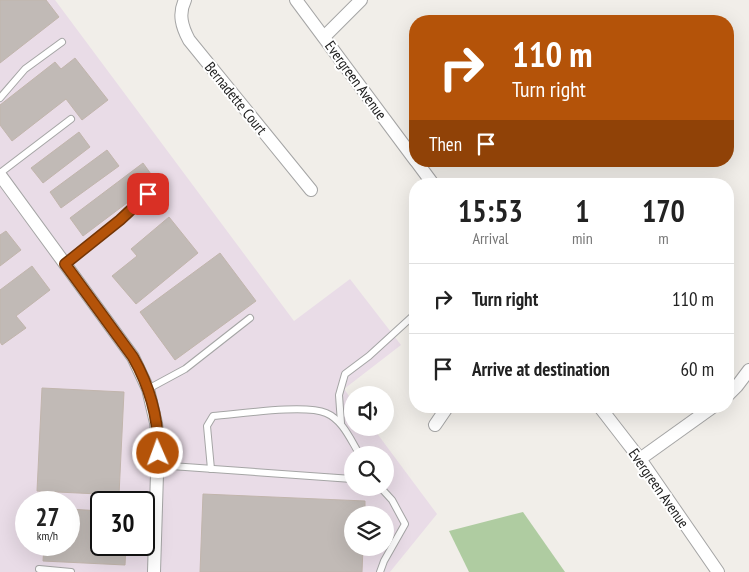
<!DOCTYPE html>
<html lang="en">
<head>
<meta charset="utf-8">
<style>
	:root { --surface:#fff; --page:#f6f6f6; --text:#222; --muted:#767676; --line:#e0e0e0 }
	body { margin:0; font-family:"PT Sans Narrow",sans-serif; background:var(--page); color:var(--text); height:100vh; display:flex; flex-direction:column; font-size:19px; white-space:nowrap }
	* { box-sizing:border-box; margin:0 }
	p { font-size:16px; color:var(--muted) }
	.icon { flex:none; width:28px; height:28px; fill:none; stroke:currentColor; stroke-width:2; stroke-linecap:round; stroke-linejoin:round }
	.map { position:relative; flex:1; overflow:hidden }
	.drawer { position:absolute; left:409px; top:178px; width:325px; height:235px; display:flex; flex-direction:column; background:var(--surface); border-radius:20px; box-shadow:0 5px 20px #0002 }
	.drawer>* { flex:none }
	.top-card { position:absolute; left:409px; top:15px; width:325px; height:152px; border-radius:20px; box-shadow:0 5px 20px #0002; background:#b45309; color:#fff; overflow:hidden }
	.fabs { position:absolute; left:344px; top:386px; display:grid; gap:10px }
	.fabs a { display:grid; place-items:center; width:50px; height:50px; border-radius:50%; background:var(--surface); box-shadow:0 5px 20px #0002; font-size:25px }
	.speed { position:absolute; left:15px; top:491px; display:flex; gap:10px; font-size:25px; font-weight:700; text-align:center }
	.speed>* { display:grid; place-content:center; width:65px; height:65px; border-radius:50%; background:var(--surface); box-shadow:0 5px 20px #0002; line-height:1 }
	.speed small { font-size:12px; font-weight:400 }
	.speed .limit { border:2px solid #111; border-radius:8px; background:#fff; color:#111 }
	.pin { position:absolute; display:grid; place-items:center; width:42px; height:42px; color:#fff; margin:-21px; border-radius:10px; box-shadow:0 2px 8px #0006 }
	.me { position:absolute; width:55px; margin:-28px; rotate:358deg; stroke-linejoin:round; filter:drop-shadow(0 0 4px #0008) }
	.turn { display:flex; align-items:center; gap:18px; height:105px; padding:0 20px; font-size:22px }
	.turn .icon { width:65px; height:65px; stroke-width:2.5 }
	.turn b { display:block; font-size:35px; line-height:42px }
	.then { display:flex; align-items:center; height:48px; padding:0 20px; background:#0003; gap:10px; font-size:19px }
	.eta { display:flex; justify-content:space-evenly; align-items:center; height:85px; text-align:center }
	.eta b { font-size:30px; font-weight:800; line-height:35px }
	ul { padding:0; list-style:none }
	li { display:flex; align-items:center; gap:15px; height:70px; padding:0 20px; border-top:1px solid var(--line) }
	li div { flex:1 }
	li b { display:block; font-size:19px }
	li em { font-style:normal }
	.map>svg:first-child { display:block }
	.industrial { fill:#e9dce7; fill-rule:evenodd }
	.forest { fill:#afcca1 }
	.building { fill:#c1bab6; stroke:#c1b5ac }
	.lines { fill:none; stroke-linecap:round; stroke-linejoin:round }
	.service-casing { stroke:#a5a5a5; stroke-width:8 }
	.minor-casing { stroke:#a5a5a5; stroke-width:14 }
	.service { stroke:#fff; stroke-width:6 }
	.minor { stroke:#fff; stroke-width:12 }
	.route-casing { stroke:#753606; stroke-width:12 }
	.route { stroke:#b45309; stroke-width:9 }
	.labels { text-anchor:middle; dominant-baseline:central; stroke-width:4; stroke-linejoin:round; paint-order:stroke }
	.street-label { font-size:15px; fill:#212121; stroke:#fff }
</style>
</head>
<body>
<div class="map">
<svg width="749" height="572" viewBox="0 0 749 572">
	<rect width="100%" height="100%" fill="#f1eee9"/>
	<path class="industrial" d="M0,0h55l239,321 56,-42 51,66 -57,44 8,11v28h21l64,86 -47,58h-390zM352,455h33v33h-33zM26,502h43v43h-43zM101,502h43v43h-43zM352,515h33v33h-33z"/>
	<path class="forest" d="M523,512l42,60h-96l-20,-41z"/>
	<g class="building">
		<path d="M0,0h46l13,17 -59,46z"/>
		<path d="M75,58l33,42 -26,20 -16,-21 -54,42 -12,-16v-20l55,-43 6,7z"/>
		<path d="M79,132l11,15 -47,36 -12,-15z"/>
		<path d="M107,150l12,16 -58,42 -11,-16z"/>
		<path d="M143,163l13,18 -73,55 -13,-18z"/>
		<path d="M169,217l29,36 -62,51 -24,-28 25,-20 -6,-7z"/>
		<path d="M6,231l15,19 -21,16v-31z"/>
		<path d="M220,253l36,48 -81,59 -35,-48z"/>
		<path d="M32,266l18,24 -34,26 10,12 -24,17 -2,-3v-52z"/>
		<path d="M42,388l82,4 -5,103 -82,-4z"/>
		<path d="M203,494l162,7v14h-13v33h11l-1,24h-162z"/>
		<path d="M69,509l32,2v34h25l-1,20 -82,-4 1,-16h25z"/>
	</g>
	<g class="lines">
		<g class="service-casing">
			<g id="service">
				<path d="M0,98l25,-29 37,-27"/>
				<path d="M0,173l71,-54"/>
				<path d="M65,264l55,-44 28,-26"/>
				<path d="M148,389l37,-20 65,-51"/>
				<path d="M341,423l-2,-28 6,-21 24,-18 46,-42"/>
				<path d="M157,465l195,14"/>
				<path d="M211,469l-4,-43 6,-10c26,-2 92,-12 113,-3 17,7 25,28 34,42"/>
				<path d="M39,569l32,3"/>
				<path d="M380,572l4,-11 21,-37 -13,-24 -11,-12"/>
			</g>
		</g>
		<g class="minor-casing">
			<g id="minor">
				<path d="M185,0c-7,14 -3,27 4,40l122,150"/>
				<path d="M296,0l119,160"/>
				<path d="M324,37l37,-37"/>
				<path d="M416,161l17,23"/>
				<path d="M0,175l133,182 15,32 8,34 2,18 -4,131"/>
				<path d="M728,395l9,-9 12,-16"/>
				<path d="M599,406l41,53 78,113"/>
				<path d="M435,425l13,-19"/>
				<path d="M640,459l74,-53"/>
			</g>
		</g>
		<use href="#service" class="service"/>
		<use href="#minor" class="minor"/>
	</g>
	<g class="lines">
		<g class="route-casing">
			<path id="route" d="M148,194l-28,26 -55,44 68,93c17,30 26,61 25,96"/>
		</g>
		<use href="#route" class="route"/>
	</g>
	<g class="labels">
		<g class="street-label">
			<text transform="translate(356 80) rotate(54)">Evergreen Avenue</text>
			<text transform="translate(236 98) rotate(51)">Bernadette Court</text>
			<text transform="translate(659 488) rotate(55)">Evergreen Avenue</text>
		</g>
	</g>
</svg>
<div class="fabs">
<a><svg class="icon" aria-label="sound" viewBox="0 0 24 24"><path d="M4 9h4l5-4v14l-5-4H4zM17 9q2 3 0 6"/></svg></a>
<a><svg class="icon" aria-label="search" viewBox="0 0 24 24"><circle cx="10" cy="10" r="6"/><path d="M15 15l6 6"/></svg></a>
<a><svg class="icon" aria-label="layers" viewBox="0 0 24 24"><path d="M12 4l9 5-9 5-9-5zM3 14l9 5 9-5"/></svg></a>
</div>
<div class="speed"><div>27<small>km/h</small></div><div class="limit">30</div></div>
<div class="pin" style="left:148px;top:194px;background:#d93025"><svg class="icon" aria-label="arrive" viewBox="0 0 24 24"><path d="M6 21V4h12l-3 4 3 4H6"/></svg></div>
<svg class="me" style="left:158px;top:453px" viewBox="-20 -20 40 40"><circle r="17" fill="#b45309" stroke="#fff" stroke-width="3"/><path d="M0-11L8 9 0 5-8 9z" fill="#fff"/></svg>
<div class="top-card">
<div class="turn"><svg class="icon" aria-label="right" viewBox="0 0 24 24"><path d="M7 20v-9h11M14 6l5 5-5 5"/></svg><div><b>110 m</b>Turn right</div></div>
<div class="then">Then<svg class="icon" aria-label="arrive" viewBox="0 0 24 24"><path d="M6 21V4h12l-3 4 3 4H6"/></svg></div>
</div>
<section class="drawer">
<div class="eta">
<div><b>15:53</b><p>Arrival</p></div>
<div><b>1</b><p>min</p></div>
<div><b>170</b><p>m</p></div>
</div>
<ul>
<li><svg class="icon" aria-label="right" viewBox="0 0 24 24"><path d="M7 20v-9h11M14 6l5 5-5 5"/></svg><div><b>Turn right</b></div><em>110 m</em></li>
<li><svg class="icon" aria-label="arrive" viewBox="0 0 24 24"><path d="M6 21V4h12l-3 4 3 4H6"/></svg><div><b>Arrive at destination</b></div><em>60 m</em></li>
</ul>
</section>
</div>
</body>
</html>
